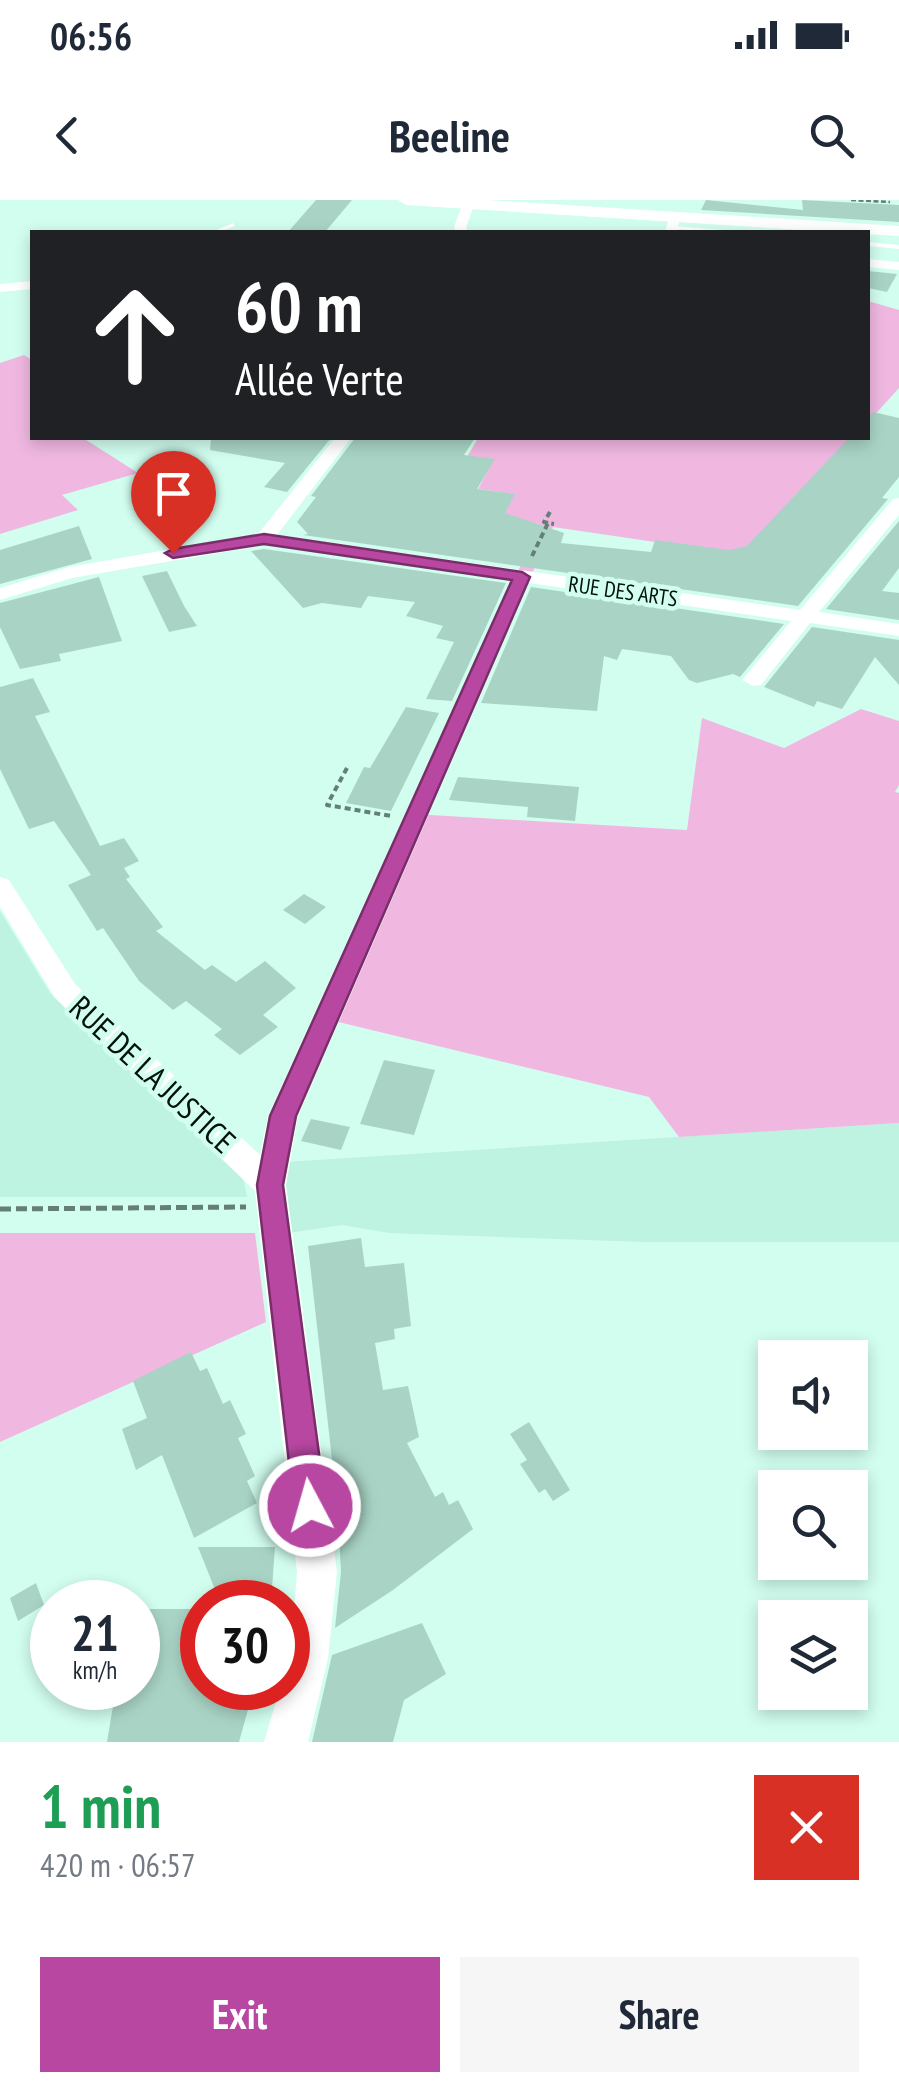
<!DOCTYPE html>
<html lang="en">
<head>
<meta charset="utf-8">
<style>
	:root { --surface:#fff; --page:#f6f6f7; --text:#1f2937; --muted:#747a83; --accent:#b847a2 }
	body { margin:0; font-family:"PT Sans Narrow",sans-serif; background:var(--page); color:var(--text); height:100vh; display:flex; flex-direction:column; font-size:38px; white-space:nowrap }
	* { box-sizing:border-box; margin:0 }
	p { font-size:32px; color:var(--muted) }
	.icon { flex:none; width:55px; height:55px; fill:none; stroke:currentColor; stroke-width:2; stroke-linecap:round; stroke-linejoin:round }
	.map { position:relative; height:1542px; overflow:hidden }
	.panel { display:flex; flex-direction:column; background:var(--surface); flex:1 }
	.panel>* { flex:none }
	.banner { position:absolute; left:30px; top:30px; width:840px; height:210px; border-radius:0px; box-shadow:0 5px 15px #0003; background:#202124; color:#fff; overflow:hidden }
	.controls { position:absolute; left:758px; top:1140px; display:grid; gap:20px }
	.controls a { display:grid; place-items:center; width:110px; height:110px; border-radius:0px; background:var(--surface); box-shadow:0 5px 15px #0003; font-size:50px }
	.speed { position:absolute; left:30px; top:1380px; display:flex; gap:20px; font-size:50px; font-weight:700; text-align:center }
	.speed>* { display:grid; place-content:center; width:130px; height:130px; border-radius:50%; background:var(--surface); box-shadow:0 5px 15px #0003; line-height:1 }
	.speed small { font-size:25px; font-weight:400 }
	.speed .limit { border:15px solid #d22; background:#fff; color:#111 }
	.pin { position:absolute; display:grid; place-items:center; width:85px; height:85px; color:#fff; margin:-102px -42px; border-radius:50% 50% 50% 0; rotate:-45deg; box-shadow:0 0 10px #0007 }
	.pin .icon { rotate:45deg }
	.me { position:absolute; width:110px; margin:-55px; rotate:354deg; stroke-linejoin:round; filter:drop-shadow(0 0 8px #0008) }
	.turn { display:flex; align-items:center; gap:35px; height:210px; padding:0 40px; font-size:45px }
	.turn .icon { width:130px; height:130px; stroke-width:2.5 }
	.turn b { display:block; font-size:70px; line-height:85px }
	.round { display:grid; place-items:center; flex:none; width:105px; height:105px; border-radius:0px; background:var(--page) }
	.head { display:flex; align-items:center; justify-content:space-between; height:170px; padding:0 40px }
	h1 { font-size:60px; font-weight:600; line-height:75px; color:#1e9e55 }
	.action { display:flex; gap:20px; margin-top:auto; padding:20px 40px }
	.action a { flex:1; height:115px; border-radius:0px; background:var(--accent); color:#fff; font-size:40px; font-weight:600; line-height:115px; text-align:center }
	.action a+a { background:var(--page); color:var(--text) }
	.status { display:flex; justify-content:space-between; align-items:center; height:70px; padding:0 50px; background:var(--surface); direction:ltr }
	.status svg { height:28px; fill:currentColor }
	header { display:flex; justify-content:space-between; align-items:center; height:130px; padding:0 40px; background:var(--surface); font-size:45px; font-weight:600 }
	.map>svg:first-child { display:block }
	.built { fill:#bef2e1 }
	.green { fill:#f0b8e1 }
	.building { fill:#a9d4c5 }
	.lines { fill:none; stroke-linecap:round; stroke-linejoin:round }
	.path-far2 { stroke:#637f76; stroke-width:2.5; stroke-dasharray:5 2.5; stroke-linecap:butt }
	.path-far1 { stroke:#637f76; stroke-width:4; stroke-dasharray:6 4; stroke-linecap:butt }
	.path { stroke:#637f76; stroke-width:5; stroke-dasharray:11 5; stroke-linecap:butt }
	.lane { fill:#fff; fill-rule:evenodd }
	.street { fill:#fff; fill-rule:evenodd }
	.secondary { fill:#fff; fill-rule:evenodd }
	.route { fill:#b847a2; stroke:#782e69; stroke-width:2.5 }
	.labels { text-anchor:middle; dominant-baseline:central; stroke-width:9; stroke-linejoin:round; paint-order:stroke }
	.far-street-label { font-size:22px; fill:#03110c; stroke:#d2feef }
	.near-street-label { font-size:32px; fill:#03110c; stroke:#d2feef }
</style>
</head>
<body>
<div class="status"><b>06:56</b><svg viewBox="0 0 49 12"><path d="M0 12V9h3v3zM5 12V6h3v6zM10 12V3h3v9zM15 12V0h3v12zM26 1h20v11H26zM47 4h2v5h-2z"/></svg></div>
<header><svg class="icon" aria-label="back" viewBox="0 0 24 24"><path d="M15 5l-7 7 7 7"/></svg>Beeline<svg class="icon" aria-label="search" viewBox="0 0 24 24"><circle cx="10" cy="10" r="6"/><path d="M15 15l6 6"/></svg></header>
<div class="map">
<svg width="899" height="1542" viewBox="0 0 899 1542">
	<rect width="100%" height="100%" fill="#d2feef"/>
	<g class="built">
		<path d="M0,711l50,82 191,175 6,29h-247z"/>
		<path d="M899,923v119h-254l-256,-9 -47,-8 -54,8 -3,-71z"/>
	</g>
	<g class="green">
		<path d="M868,101l31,9v78l-31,34z"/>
		<path d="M24,155l8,5v78h51l55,35 -76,22 16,15 -78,24v-171z"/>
		<path d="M478,238h375l-100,106 -23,9 -177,-26 -23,51 -14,-2 23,-52 -40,-5 14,-25 -35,-5 15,-28 -26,-4z"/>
		<path d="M861,509l38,12v64l-4,7 4,1v330l-220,14 -30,-40 -323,-78 88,-205 273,16 15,-112 82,30z"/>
		<path d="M0,1033h255l11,89 -266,120z"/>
	</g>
	<g class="building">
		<path d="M316,0h36l-27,32h-37z"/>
		<path d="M706,0l97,10 -1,-10 97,5v17l-198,-12z"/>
		<path d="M868,71l29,3 -10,18 -19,-4z"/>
		<path d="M873,212l26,6v59l-17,21 6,1 -90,107 -495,-71 5,-1 -11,-12 19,-25 -5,-1 44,-58h120l-11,17 31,4 -18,30 38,5 -10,19 59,20 -3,10 90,9 4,-12 74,10 18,-4 102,-108h19v-21z"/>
		<path d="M211,238h120l-44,54 -23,-5 21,-24 -75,-13z"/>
		<path d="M899,321v47l-17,23 17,2v27l-73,-11z"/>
		<path d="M79,326l13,33 -92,25v-34z"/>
		<path d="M264,349l242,34 -54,118 -26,-2 28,-57 -18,-4 7,-12 -37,-10 9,-14 -47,-6 -7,12 -39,-5 -19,5 -52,-57z"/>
		<path d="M167,371l17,35 13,20 -28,6 -27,-56z"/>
		<path d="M99,377l23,64 -63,13 2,7 -41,8 -20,-42v-24z"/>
		<path d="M531,387l253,37 -44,53 -7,-3 -36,9 -8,-3 -18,-24 -49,-7 -5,11 -13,-4 -7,55 -116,-8z"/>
		<path d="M812,427l87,13v45l-24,-28 -33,52 -25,-8 -3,6 -50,-20z"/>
		<path d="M33,478l17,34 -15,4 65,130 24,-8 15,23 -15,7 6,9 -4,2 37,48 -7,4 49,39 7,-5 24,17 29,-21 31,27 -33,27 15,12 -38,28 -26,-20 8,-6 -36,-28 -13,9 -34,-29 -36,-53 -6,3 -29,-46 23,-10 -37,-54 -25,8 -29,-60v-82z"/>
		<path d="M406,507l33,6 -48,98 -45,-8 18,-36 6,1z"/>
		<path d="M458,577l121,10 -4,34 -48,-4 1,-10 -79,-7z"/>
		<path d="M304,694l22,13 -21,17 -22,-14z"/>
		<path d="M384,860l51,10 -21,65 -54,-11z"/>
		<path d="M311,919l39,8 -9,23 -40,-9z"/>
		<path d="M361,1038l4,29 39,-4 7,63 -17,3 1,10 -20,4 8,47 25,-4 11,51 -12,6 28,54 8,-5 6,13 9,-5 15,29 -80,61 -58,38 6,-56 -3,-59 -30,-267z"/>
		<path d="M191,1152l9,19 7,-3 16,36 7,-4 16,34 -8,4 17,38 -8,5 10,22 -63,35 -32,-83 -26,15 -14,-41 25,-11 -14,-37z"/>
		<path d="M529,1222l41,68 -17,11 -8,-12 -6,4 -19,-29 7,-4 -17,-26z"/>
		<path d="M198,1347h77l-4,55h-51z"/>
		<path d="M36,1383l8,22 -26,16 -8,-23z"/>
		<path d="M139,1409h63v79h52l-15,54h-132l9,-54h22z"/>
		<path d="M422,1423l24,51 -42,26 -11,42h-81l20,-87z"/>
	</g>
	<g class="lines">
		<path class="path-far2" d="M851,0l39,2"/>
		<g class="path-far1">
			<path d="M548,323l-4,-1 6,-10"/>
			<path d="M532,356l16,-33 6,1"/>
			<path d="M347,568l-20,37 64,11"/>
		</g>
		<path class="path" d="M0,1009l246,-2"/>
		<g class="lane">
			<path d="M233,23l2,3 -16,6h-7z"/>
			<path d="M672,26l52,4 3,2 -57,-3z"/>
			<path d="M868,42l31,3v4l-31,-3z"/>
		</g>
		<g class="street">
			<path d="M464,0h12l-10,27 2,5h-12l-2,-5z"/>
			<path d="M670,14l10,3 -3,15h-12z"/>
			<path d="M868,59l31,3v8l-31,-3z"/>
			<path d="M32,81v8l-32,3v-8z"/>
			<path d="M335,238h16l-74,97 523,75 93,-111 6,-1v17l-80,97 80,12v12l-89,-13 -49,62 -8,1 -11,-6 49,-59 -262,-38 -231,533 -12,69 51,387 -9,86 -20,84h-44l16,-54h8l9,-116 -42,-381 -200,-193 -55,-91v-30l9,3 66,104 185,171 8,-39 243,-536 -247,-35 -192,33 -72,22v-12l69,-21 189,-33z"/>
		</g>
		<path class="secondary" d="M398,0h90l411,26v10l-493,-31z"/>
	</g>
	<path class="route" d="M264,334l258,38 8,5 -234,539 -13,69 43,321 -4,12 -12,4 -11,-4 -5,-12 -37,-321 13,-69 242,-536 -248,-36 -91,14 -8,-5 8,-4z"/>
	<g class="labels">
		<g class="far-street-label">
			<text transform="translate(623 391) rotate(8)">RUE DES ARTS</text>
		</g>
		<g class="near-street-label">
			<text transform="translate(153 874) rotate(43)">RUE DE LA JUSTICE</text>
		</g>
	</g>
</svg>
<div class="controls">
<a><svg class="icon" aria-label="sound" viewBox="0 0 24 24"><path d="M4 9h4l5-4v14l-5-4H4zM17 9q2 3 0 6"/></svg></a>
<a><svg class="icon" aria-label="search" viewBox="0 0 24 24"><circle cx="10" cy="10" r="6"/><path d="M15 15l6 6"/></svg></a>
<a><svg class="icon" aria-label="layers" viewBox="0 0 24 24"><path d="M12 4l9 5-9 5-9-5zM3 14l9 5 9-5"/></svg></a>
</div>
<div class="speed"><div>21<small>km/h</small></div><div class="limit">30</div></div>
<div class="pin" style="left:173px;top:353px;background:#d93025"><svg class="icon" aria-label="arrive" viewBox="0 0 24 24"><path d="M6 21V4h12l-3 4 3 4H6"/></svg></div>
<svg class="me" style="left:310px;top:1306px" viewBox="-20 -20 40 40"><circle r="17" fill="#b847a2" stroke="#fff" stroke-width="3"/><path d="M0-11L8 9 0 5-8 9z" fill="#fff"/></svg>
<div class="banner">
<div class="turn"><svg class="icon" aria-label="ahead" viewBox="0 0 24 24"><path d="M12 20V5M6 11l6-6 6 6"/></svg><div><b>60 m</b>Allée Verte</div></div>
</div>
</div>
<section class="panel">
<div class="head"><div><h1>1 min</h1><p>420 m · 06:57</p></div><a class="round" style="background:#d93025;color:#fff"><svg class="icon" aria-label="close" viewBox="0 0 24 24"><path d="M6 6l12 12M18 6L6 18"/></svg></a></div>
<div class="action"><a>Exit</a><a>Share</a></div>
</section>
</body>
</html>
